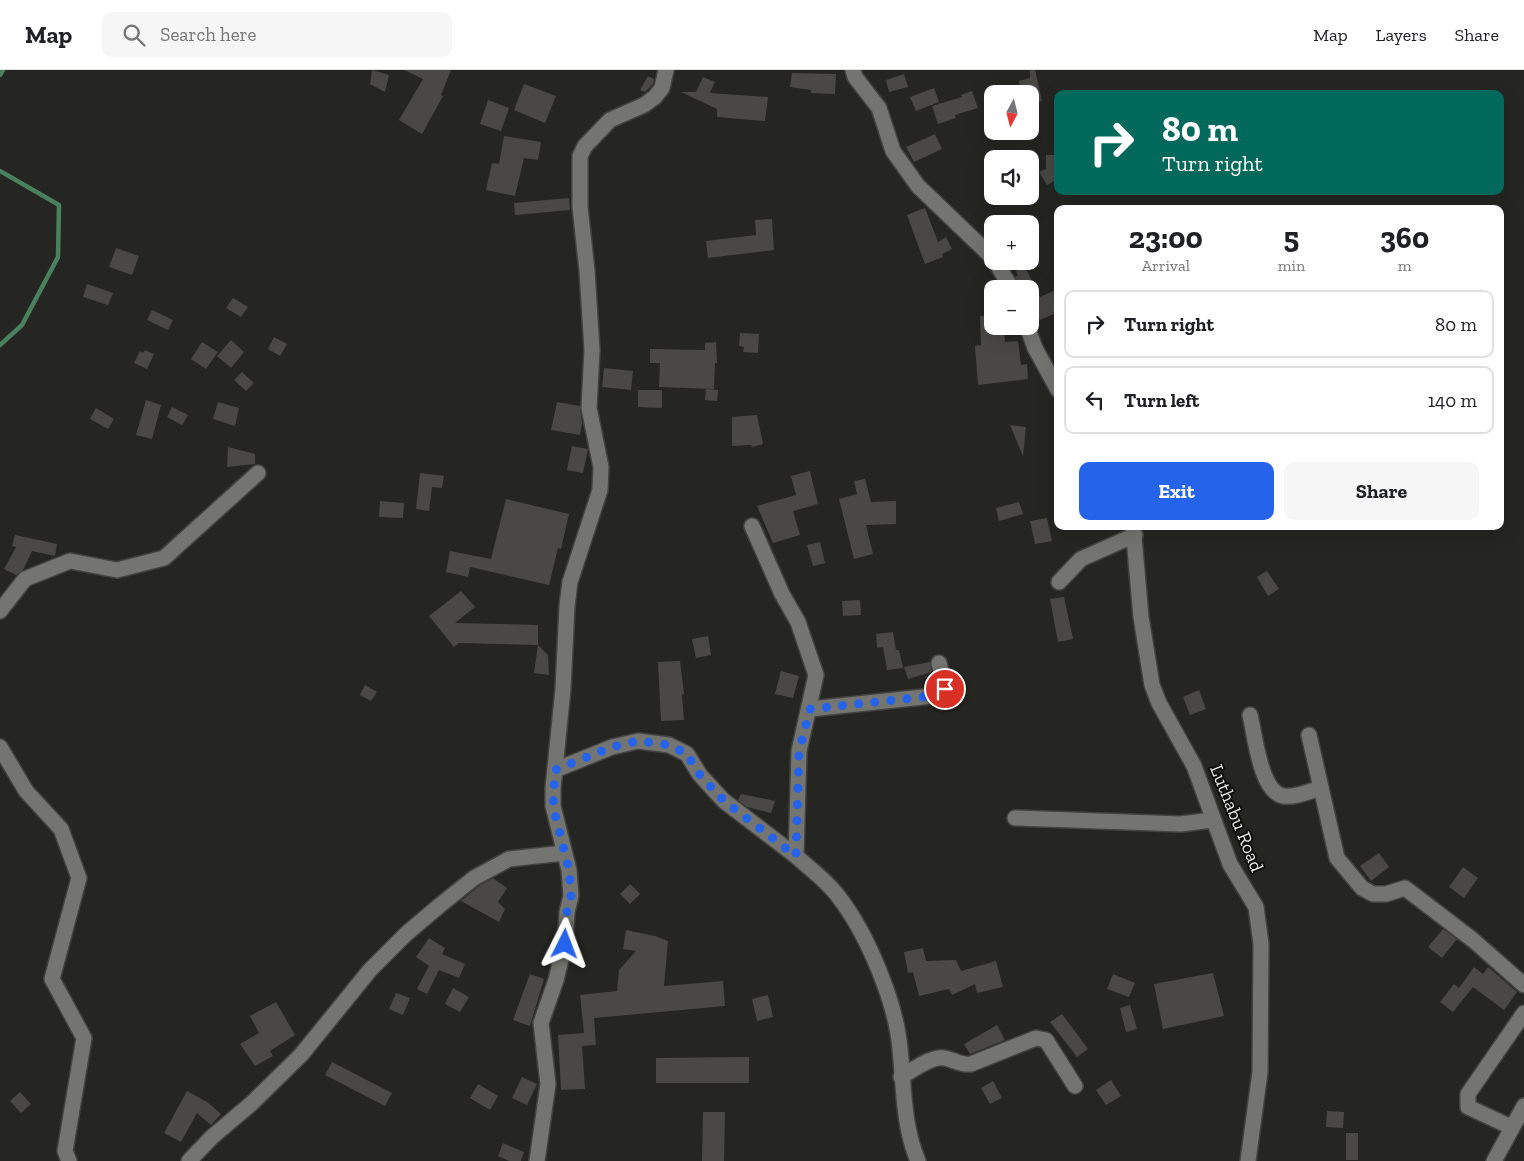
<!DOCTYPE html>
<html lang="en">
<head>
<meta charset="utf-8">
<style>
	:root { --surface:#fff; --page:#f6f6f6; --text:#202124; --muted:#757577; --line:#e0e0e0; --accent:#2563eb }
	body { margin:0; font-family:"Zilla Slab",serif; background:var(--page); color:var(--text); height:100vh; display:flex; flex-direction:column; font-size:19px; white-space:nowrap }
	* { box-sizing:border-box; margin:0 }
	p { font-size:16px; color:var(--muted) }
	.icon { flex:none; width:28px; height:28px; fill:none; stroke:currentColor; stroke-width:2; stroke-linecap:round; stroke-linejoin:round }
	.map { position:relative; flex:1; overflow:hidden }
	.side { position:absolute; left:1054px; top:135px; width:450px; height:325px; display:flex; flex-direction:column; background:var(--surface); border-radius:10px; box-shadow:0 5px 20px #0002 }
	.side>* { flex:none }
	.banner { position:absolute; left:1054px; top:20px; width:450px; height:105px; border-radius:10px; box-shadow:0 5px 20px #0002; background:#00695c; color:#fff; overflow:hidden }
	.needle { width:32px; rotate:187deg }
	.buttons { position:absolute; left:984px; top:15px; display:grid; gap:10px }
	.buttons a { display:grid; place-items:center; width:55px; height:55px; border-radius:10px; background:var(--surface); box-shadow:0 5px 20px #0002; font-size:25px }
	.pin { position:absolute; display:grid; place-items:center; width:42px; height:42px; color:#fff; margin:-21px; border:2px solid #fff; border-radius:50%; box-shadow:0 1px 5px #0007 }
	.me { position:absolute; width:55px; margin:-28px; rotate:3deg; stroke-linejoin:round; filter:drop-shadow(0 0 4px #0008) }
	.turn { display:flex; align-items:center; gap:18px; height:105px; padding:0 25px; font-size:22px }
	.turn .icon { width:65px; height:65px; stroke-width:2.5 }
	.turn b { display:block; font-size:35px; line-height:42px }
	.eta { display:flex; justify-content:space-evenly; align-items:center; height:85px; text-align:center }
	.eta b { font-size:30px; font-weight:700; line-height:35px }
	.cta { display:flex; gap:10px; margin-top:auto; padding:10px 25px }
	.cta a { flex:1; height:58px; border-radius:10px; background:var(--accent); color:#fff; font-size:20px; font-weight:700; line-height:58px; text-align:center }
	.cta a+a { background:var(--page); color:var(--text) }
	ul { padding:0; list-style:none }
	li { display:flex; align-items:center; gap:15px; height:68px; margin:0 10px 8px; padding:0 15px; border:2px solid var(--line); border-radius:10px }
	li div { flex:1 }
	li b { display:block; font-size:19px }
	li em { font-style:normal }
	header { display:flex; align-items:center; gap:30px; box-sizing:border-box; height:70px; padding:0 25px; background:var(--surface); border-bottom:1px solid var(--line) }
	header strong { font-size:24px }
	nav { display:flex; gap:28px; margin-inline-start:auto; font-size:18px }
	.search { width:350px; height:45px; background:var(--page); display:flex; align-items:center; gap:12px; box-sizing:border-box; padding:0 18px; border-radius:10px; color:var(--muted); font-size:19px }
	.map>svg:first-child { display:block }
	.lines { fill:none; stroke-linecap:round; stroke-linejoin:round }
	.stream { stroke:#49805e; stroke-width:4.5 }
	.building { fill:#4a4845 }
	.street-casing { stroke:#424240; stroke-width:18 }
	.street { stroke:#747470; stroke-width:15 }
	.route { stroke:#2563eb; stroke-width:9; stroke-dasharray:0 16.2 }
	.labels { text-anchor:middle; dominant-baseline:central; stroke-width:4; stroke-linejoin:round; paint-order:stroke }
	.street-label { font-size:19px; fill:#e7e7e5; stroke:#0e0e0d }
</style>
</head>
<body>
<header>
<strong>Map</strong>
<div class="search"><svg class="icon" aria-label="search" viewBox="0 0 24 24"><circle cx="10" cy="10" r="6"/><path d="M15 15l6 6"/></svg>Search here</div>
<nav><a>Map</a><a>Layers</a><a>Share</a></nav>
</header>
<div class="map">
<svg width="1524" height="1091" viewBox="0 0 1524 1091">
	<rect width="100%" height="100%" fill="#252522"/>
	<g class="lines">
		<g class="stream">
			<path d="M0,5l3,-5"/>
			<path d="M0,101l59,34 -1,52 -36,68 -22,20"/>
		</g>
	</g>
	<g class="building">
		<path d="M372,0l17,5 -4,17 -15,-8z"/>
		<path d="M404,0h47l-10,25 2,1 -21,38 -23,-14 24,-41z"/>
		<path d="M1030,0h5l7,31 -12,3v-10h-9l-2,-13 11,-3z"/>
		<path d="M792,3l44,1 -1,20 -24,-1v-3l-21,-3z"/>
		<path d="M904,4l4,13 -19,5 -3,-12z"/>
		<path d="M648,6l6,3 -1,5 -8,8 -5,-2z"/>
		<path d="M703,7l12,5 -5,11 58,4 -3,24 -48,-4v-8l-36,-17h15z"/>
		<path d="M524,14l32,12 -11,27 -31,-13z"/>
		<path d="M934,18l5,14 -23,9 -6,-14z"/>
		<path d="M972,21l6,17 -23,7 1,3 -18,6 -6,-18 30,-9 -1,-2z"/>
		<path d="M488,30l21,8 -8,23 -21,-7z"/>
		<path d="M935,64l7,15 -28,13 -8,-15z"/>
		<path d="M504,66l37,6 -3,18 -14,-2 -9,38 -29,-6 6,-27 7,1z"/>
		<path d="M1046,85h11l1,17v7l-11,6 -8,-13 7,-3z"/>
		<path d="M569,128l1,12 -55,5 -1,-12z"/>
		<path d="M925,138l13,34 8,-5 6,12 -10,5 1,3 -18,7 -18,-49z"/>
		<path d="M772,149l2,31 -66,8 -2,-17 50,-6 -1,-15z"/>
		<path d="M116,178l23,8 -7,19 -23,-8z"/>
		<path d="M1025,197l15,30 18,-8v23l-18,8 -10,-20v-11h-9l-6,-12 3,-2 -2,-4z"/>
		<path d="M87,214l26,9 -5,12 -25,-8z"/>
		<path d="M233,228l15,9 -7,10 -15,-9z"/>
		<path d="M152,240l21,10 -5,10 -21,-10z"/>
		<path d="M980,246h11l1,10h12l1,16 13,-1 3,24 6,-1 1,15 -50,6 -3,-39 6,-1z"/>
		<path d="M740,263l19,1 -1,19 -15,-1 1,-5 -5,-1z"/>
		<path d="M274,267l13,7 -7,12 -12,-7z"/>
		<path d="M231,270l13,12 -13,16 -14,-12z"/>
		<path d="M202,272l16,10 -12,17 -15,-10z"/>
		<path d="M716,272l1,21h-2l-1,26 -55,-2 1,-24h-10v-14l55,1v-7z"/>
		<path d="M145,280l9,4 -7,15 -13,-6 6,-12 3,2z"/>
		<path d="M604,298l29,3 -2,19 -29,-3z"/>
		<path d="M242,302l12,11 -8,8 -12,-11z"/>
		<path d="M706,319l12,1 -1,11 -12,-1z"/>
		<path d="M638,320h24v18l-24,-1z"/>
		<path d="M146,330l15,5 -9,34 -16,-4z"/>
		<path d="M218,332l21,6 -4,18 -22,-7z"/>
		<path d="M557,332l23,4 2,17 -2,12 -29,-5z"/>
		<path d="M172,337l16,8 -6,10 -15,-8z"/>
		<path d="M96,338l18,11 -6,10 -18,-10z"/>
		<path d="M757,345l6,29 -11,3 -1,-2 -19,1v-29z"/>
		<path d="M1010,355l16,2 -3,29z"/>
		<path d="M572,376l16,3 -5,24 -16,-3z"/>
		<path d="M228,377l27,7v10l-28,3z"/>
		<path d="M810,401l8,33 -25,7 7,24 -27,8 -16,-37 39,-11 -5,-19z"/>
		<path d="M420,403l24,3 -2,12 -10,-1 -3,24 -13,-2z"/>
		<path d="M865,409l6,23 25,-1v23l-30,1 7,29 -19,5 -15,-60 18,-5 -3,-13z"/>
		<path d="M506,429l63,15 -8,35 -3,-1 -9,37 -79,-18 -2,10 -22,-5 4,-21 41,8z"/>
		<path d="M380,431l24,2 -1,15 -24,-1z"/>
		<path d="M1019,432l4,12 -24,7 -3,-13z"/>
		<path d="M1047,448l5,23 -17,3 -5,-23z"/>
		<path d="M15,465l42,9 -2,12 -23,-5 -9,19 -7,5 -12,-6 12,-22 -4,-1z"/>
		<path d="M820,472l5,21 -12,3 -6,-21z"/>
		<path d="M1267,501l12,18 -11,7 -11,-19z"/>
		<path d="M461,521l14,16 -20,16 83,2v20l-79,-2 -5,4 -25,-31z"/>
		<path d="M1064,527l9,42 -15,3 -8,-43z"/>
		<path d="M860,530l1,15 -18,1 -1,-15z"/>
		<path d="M893,562l3,18h3l4,18 -16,2 -4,-23 -6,1 -1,-14z"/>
		<path d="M708,566l3,19 -15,3 -4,-19z"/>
		<path d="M538,575l10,10 1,20 -15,-2z"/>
		<path d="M680,591l4,33 -2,1 2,25 -23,1 -3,-59z"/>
		<path d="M930,592l2,10 -24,7 -4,-12z"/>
		<path d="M781,601l18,5 -6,22 -18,-4z"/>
		<path d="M365,615l12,7 -6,9 -11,-6z"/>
		<path d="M1199,620l7,19 -16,6 -7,-18z"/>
		<path d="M741,724l34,7 -4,12 -24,-6 -9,-7z"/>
		<path d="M1379,783l10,14 -18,14 -11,-15z"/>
		<path d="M1463,797l15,11 -14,20 -15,-11z"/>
		<path d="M493,808l14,10 -9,14 7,7 -6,13 -38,-21 18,-15z"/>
		<path d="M630,814l10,10 -10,10 -10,-10z"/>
		<path d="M1443,859l14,10 -15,19 -14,-11z"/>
		<path d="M626,860l29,6 13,5 -4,45 59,-5 2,25 -131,12 2,27 -14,1 3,43 -24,1 -3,-55 26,-2 -4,-38 37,-4 2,-21 17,-19 -13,-2z"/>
		<path d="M429,868l16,10 -3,6 23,10 -6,14 -20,-8 -12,24 -10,-5 12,-23 -13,-9z"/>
		<path d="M923,878l3,13 30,-1 5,11 35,-10 7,26 -26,6 -2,-9 -23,11 -3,-6 -30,7 -6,-24 -5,1 -4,-21z"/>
		<path d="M1474,897l9,7 5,-7 29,25 -13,18 -31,-23 -20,25 -13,-10 14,-18 5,4z"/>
		<path d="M1213,903l11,43 -61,13 -9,-45z"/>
		<path d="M530,904l14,5 -14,47 -17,-6z"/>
		<path d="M1113,904l22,9 -6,14 -22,-8z"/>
		<path d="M453,918l16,9 -9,15 -15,-8z"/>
		<path d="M396,923l14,5 -7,17 -14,-6z"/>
		<path d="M768,925l5,22 -16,4 -5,-22z"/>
		<path d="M276,932l19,33 -25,16 3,5 -18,10 -15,-22 19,-11 -9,-17z"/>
		<path d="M1130,935l7,24 -11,3 -6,-24z"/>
		<path d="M1062,944l26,35 -11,8 -27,-35z"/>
		<path d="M997,955l8,15 -35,14 -6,-10z"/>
		<path d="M749,987v26h-93v-25z"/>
		<path d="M332,992l60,31 -7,13 -60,-31z"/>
		<path d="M522,1007l15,7 -10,21 -15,-7z"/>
		<path d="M1111,1010l10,16 -15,9 -10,-15z"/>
		<path d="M993,1011l9,17 -12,6 -9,-16z"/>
		<path d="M478,1014l20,12 -8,14 -20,-12z"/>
		<path d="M187,1021l20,11 14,12 -10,11 -14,-12 -16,29 -17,-9z"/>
		<path d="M20,1022l11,12 -10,9 -11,-12z"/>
		<path d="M1327,1041l17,1 -1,16 -17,-1z"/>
		<path d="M703,1042h22l-1,49h-22z"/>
		<rect x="1346" y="1063" width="12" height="27"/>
		<path d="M503,1073l21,9 -3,9h-12l-11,-5z"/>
	</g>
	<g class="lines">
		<g class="street-casing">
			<g id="street">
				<path d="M853,0l2,7 24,31 14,43 25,35 74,71"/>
				<path d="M995,191l17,28"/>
				<path d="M1027,256l8,22 23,42"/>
				<path d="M752,456l30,68 16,28 18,53 -17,76 -3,105c14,13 31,25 42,40 29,37 58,106 62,153 4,38 3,77 18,112"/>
				<path d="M1133,456l8,91 11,68 7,18 35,63 36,98 26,43 5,37 -1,128 -12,89"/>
				<path d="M1059,512l22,-23 54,-24"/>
				<path d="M0,541l25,-32 45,-18 47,9 47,-12 94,-85"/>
				<path d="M810,639l132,-14 3,-9 -6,-23"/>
				<path d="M1250,645c5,20 10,76 33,81 12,2 27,-5 38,-8"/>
				<path d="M1309,665l28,123 25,30 11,6h13l19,-6 68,52 51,45"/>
				<path d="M0,677l26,44 35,38 18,49 -27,101 32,59 -19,113 4,10"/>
				<path d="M555,700l57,-23 26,-6 31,4 18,9 13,21 24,26 72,55"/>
				<path d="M1015,748l166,6 31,-4"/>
				<path d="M901,1007c12,-7 30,-21 43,-19 9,1 17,8 27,6l65,-26 10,2 29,46"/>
				<path d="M1511,1057l-43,-20v-13l56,-81"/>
				<path d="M189,1091l23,-24 40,-34 49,-48 69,-85 36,-36 33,-28 35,-28 35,-19 55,-6"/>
				<path d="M537,1091l11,-77 -7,-61 15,-43 9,-37 2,-31 4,-16 -2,-26 -16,-64v-18l10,-99 4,-83 3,-24 30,-92 1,-23 -12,-59 3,-58 -5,-79 -7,-64v-51l5,-10 25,-26 34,-15 11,-8 7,-9 4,-18"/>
				<path d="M1494,1091l30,-55"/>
			</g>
		</g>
		<use href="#street" class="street"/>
	</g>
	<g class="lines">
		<path class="route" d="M565,874l2,-32 4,-16 -2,-26 -16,-64 2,-36 57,-23 26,-6 31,4 18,9 13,21 24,26 72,55 3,-105 11,-42 132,-14 3,-6"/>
	</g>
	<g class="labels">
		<g class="street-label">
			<text transform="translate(1237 748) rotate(68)">Luthabu Road</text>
		</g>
	</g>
</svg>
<div class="buttons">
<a><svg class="needle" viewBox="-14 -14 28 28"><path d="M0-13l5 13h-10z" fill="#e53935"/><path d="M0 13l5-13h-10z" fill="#757577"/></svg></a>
<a><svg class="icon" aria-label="sound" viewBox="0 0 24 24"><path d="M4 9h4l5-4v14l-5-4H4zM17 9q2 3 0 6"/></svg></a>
<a>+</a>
<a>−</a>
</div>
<div class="pin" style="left:945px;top:619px;background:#d93025"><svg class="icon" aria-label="arrive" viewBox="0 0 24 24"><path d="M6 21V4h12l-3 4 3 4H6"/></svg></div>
<svg class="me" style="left:565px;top:874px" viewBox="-20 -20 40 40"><path d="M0-17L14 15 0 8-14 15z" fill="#2563eb" stroke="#fff" stroke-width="4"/></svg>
<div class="banner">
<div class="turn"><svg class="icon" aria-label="right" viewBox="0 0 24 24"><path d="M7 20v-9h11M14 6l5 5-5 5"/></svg><div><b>80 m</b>Turn right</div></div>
</div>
<section class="side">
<div class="eta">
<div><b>23:00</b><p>Arrival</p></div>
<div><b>5</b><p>min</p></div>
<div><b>360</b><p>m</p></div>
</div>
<ul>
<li><svg class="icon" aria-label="right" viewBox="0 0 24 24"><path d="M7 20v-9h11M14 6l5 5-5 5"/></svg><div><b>Turn right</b></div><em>80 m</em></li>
<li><svg class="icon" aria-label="left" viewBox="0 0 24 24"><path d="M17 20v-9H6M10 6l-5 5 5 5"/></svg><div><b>Turn left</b></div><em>140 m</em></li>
</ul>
<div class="cta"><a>Exit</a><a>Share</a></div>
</section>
</div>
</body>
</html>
